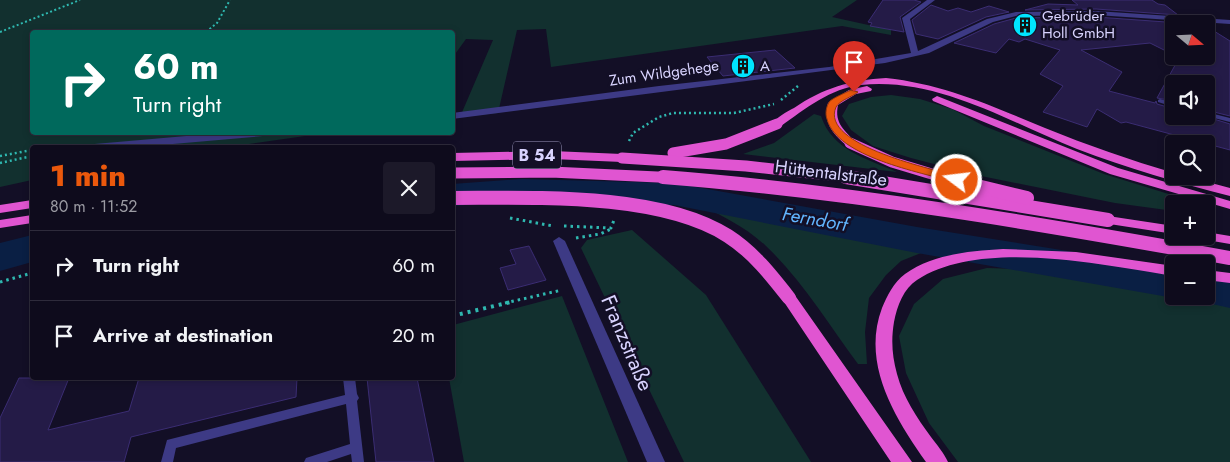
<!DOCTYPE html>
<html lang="en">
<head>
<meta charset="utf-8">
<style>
	:root { --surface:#0e0b1c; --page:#1c1929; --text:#f1f3f6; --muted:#9b9ba3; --line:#2e2b3b; --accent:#ea580c }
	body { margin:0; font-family:Jost,sans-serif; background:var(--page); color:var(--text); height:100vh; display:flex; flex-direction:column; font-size:19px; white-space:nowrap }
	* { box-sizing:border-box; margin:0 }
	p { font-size:16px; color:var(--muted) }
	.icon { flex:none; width:28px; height:28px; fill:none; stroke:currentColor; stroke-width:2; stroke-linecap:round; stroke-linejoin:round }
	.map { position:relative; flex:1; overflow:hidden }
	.sheet { position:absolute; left:30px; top:145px; width:425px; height:235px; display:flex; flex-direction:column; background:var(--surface); border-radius:5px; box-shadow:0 2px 8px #0003,0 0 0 1px var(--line) }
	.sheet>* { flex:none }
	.hud { position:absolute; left:30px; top:30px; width:425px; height:105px; border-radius:5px; box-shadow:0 2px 8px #0003,0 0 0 1px var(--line); background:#00695c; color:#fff; overflow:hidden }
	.needle { width:32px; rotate:109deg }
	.fabs { position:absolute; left:1165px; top:15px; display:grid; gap:10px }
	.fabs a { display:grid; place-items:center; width:50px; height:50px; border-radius:5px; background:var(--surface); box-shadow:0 2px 8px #0003,0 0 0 1px var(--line); font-size:25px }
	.pin { position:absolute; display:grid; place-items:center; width:42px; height:42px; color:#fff; margin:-51px -21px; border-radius:50% 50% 50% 0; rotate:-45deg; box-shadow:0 0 5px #0007 }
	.pin .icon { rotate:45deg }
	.me { position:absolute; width:55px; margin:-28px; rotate:285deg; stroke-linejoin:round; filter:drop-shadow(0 0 4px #0008) }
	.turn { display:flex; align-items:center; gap:18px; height:105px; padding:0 20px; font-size:22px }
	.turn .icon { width:65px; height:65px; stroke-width:2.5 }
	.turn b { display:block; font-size:35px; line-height:42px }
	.round { display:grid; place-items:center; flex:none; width:52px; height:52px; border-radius:5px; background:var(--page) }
	.head { display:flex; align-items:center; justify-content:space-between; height:85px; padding:0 20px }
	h1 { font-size:30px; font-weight:800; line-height:38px; color:var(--accent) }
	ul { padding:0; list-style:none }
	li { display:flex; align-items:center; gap:15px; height:70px; padding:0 20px; border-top:1px solid var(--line) }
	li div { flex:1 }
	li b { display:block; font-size:19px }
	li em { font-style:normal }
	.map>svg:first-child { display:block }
	.green { fill:#12302f }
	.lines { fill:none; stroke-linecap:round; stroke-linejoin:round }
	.river { fill:#0a1f44; fill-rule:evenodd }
	.building { fill:#241b47; stroke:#3b2d73 }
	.path-far3 { stroke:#2fb8b0; stroke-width:2; stroke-dasharray:2 2.5; stroke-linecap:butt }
	.path-far2 { stroke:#2fb8b0; stroke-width:2.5; stroke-dasharray:2 3; stroke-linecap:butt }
	.path-far1 { stroke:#2fb8b0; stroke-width:3; stroke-dasharray:2.5 4; stroke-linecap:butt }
	.path { stroke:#2fb8b0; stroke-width:4; stroke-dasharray:3 5; stroke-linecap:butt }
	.service { fill:#3d3a85; fill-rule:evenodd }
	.minor { fill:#3d3a85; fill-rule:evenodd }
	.trunk { fill:#e055d1; fill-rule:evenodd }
	.trunk-bridge-far1 { stroke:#e055d1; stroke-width:11 }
	.trunk-bridge { stroke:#e055d1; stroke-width:14 }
	.route { fill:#ea580c; stroke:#983908 }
	.labels { text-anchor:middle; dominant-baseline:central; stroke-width:5; stroke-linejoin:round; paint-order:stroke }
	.far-poi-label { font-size:15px; fill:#d9d4ff; stroke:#130f26; text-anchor:start }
	.far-street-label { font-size:15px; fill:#d9d4ff; stroke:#130f26 }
	.shield { fill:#130f26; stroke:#9e99be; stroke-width:1 }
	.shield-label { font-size:16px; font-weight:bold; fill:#d9d4ff }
	.street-label { font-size:18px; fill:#d9d4ff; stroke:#130f26 }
	.water-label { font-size:19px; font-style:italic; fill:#62b6ff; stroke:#130f26 }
	.near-street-label { font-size:21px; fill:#d9d4ff; stroke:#130f26 }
</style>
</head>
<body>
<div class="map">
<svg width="1230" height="462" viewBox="0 0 1230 462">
	<rect width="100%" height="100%" fill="#130f26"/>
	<g class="green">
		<path d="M0,0h857l-25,17 59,13v5l-49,-9 -291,41 -5,-38 -29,1 -19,83 -38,4 33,-77 -27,-1 -13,18 -1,-25h-420v100l294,1 -98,14 -196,1v32l-32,7z"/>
		<path d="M891,95l29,4 32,10 32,17 120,48 97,30h-27v7l-59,-8 -139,-28 -65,-17 -38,-12 -22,-16 -9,-14 7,-12 22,-7z"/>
		<path d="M814,114l7,2c11,34 46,43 76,56l-154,-18 31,-11z"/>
		<path d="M694,202l237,47 -30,12 -15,14 -17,23 -4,34 2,32h-9c-29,-39 -56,-84 -92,-118 -20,-19 -47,-32 -72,-44z"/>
		<path d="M632,230l74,65 105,167h-127l-103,-214 6,-8z"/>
		<path d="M987,268l95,3 92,14v11h32v-6l24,3v169h-272l-29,-39 -23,-50 -7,-37 15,-32 29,-25z"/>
		<path d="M562,296l66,166h-164l-15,-84h3l1,-53z"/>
	</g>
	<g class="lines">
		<g class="river">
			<path d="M522,179l152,4 243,44 257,41v28h7l-7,2 -257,-45 -243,-48 -152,-4 -70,5v-22z"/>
			<path d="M32,235v27l-32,9v-28z"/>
			<path d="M1206,272l24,4v32l-40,-9 -2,-3h18z"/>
		</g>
	</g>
	<g class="building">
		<path d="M883,0h31l7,2 -21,15 4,15 -34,-6 2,-3 -4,-1z"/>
		<path d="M1072,0h80l6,4 7,1 13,10 -82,-6 -71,1 23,-6 30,1z"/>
		<path d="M931,5l17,6 10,-3 13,4 18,-6 20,6 -23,5 -48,22 -22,-5 -4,-14z"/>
		<path d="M1096,17l98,7h-20v31l-24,-12 -69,7 41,22 -13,19 46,12 1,-2 1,3 17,5v7h30l26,8v26l-104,-28 -5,1 -24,-14 -10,18 -44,-15 20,-26 -23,-12 20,-24 -35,-11 -6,3 -10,-3 -13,14 -42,-10 40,-19 22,-6z"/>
		<path d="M1206,26l24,15v75l-24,-6v-26h-32v17l-17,-3 22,-40 -3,-2h30z"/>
		<path d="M775,50l20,18 -72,8 -16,-19z"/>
		<path d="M529,246l17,34 -38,10 -8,-22 16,-4 -6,-14z"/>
		<path d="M19,378h50l-21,52 81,-19 10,-33h158l-1,19 -165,40 -7,25h-124v-44z"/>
		<path d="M367,378h50l17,84h-58z"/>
	</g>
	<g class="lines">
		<g class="path-far3">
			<path d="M0,32l80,-32"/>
			<path d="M206,32l11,-9 13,-23"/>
		</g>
		<g class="path-far2">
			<path d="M781,100l17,-14"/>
			<path d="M629,141l4,-8 26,-16 14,-4h61l40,-9"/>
			<path d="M0,156l32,-6"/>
			<path d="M0,163l32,-7"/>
		</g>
		<g class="path-far1">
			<path d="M510,218l43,8"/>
			<path d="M564,226l47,2 3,-8"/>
			<path d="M576,238l24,-4 11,-5"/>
			<path d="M0,282l32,-9"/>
			<path d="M505,303l57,-13"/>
		</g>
		<path class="path" d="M452,316l59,-14"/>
		<g class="service">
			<path d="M1160,99l14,4v4l-16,-5v-2z"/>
			<path d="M1206,112l24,6v4l-24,-6z"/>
			<path d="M343,378h12l2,16 2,4 -2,3 7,61h-12l-1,-8 -24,8h-23l2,-4 44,-14 -4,-40 -170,44 -3,14h-12l6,-22 178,-45z"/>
		</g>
		<g class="minor">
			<path d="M927,0h8l-25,19 8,32 69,-32 29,-7 80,-1 134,9v4l-134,-9 -80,1 -23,6 -64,31 -44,10 -433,56v-6l207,-27 170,-19 82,-14 -9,-35z"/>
			<path d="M232,132h48l-5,3 -148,13h-49l5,-3z"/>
			<path d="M559,237l6,4 100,221h-18l-94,-221z"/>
		</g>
		<g class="trunk">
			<path d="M886,78c57,6 106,28 159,50 42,17 85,32 129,45v3h11l45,12v8c-52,-13 -103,-28 -153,-47 -68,-27 -140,-72 -216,-64 -30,3 -56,24 -80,41l-4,1 -5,-3c5,-7 14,-12 22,-16 29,-20 57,-28 92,-30z"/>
			<path d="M867,86l5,3 -1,2 -15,3 -18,11c-4,19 7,25 18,38l-6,3 -4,-1c-14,-12 -23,-23 -18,-42l21,-13z"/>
			<path d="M937,96l181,72 112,33v8l-120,-35 -177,-73 -1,-2z"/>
			<path d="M552,151l70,3 6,4 -6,4 -70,-3 -100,2v-8z"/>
			<path d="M32,200v8l-32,5v-8z"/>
			<path d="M32,215v8l-32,5v-8z"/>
			<path d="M1108,216l66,10v8l-71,-11 -2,-3 2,-3z"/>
			<path d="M1206,232l24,4v8l-29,-5 -2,-3h7z"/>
			<path d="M1003,249l73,3 98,14v10c-71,-11 -193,-38 -257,4 -13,8 -20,26 -23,42 -3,18 -2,34 3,52 6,23 20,44 34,63 6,8 13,16 17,25h-22c-31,-44 -65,-98 -44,-154 5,-12 12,-26 23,-34 28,-20 65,-23 98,-25z"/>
			<path d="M1206,270l24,3v10l-24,-3z"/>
			<path d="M789,293l5,1 118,168h-21l-107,-160 -3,-4 3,-4z"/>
		</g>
		<g class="trunk-bridge-far1">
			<path d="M850,143l42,19 53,16"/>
			<path d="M673,153l53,-9 51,-20"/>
			<path d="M622,158l124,8 109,12"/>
			<path d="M452,173l99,-1 128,6"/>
		</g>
		<g class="trunk-bridge">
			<path d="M663,177c191,15 379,47 567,81"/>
			<path d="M846,177l262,43"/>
			<path d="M940,177l87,21"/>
			<path d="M452,198c80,0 207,-6 276,38 25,16 43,39 61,62"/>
		</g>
	</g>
	<path class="route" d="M851,90l7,2c-6,5 -18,8 -22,15 -17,39 101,63 125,70v5h-7c-34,-10 -117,-25 -127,-63 -2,-5 -1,-13 3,-18 5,-4 15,-8 21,-11z"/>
	<defs>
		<g id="building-disc" transform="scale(1.25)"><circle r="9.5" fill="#00e5ff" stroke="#130f26"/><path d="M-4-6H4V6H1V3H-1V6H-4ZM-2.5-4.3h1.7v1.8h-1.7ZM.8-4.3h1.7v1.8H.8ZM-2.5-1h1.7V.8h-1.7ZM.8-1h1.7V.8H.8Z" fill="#111"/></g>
	</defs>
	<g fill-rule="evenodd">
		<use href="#building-disc" x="1025" y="25"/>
		<use href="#building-disc" x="743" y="66"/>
	</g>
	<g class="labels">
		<g class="far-poi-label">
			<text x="1042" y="16">Gebrüder<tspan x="1042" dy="17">Holl GmbH</tspan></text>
			<text x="760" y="66">A</text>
		</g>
		<g class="far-street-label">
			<text transform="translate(664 73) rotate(-8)">Zum Wildgehege</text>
		</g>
		<rect class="shield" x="513" y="141.5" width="48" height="27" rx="4"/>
		<g class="shield-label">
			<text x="537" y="155">B 54</text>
		</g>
		<g class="street-label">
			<text transform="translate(831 173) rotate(7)">Hüttentalstraße</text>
		</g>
		<g class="water-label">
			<text transform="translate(815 219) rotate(10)">Ferndorf</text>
		</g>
		<g class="near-street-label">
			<text transform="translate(627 343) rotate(67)">Franzstraße</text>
		</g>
	</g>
</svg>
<div class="fabs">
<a><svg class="needle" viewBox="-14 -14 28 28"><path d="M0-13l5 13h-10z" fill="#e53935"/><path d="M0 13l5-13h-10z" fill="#9b9ba3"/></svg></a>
<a><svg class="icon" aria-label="sound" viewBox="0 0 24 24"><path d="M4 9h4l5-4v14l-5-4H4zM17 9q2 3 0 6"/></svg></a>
<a><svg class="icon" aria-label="search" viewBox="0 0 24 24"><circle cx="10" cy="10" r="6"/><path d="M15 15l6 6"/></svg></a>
<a>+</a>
<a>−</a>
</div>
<div class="pin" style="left:854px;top:92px;background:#d93025"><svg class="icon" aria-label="arrive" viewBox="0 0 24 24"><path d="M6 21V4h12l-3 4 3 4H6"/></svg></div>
<svg class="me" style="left:957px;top:180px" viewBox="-20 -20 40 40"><circle r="17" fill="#ea580c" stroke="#fff" stroke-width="3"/><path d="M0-11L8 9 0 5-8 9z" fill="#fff"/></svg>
<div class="hud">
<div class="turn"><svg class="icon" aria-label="right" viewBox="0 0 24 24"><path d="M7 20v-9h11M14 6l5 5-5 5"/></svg><div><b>60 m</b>Turn right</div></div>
</div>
<section class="sheet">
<div class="head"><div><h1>1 min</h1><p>80 m · 11:52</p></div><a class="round"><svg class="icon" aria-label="close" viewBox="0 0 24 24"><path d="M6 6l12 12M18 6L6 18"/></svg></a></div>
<ul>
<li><svg class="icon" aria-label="right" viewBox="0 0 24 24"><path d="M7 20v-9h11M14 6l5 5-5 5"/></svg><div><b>Turn right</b></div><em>60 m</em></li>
<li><svg class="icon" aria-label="arrive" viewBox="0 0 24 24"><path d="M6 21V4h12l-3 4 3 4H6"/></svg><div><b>Arrive at destination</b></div><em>20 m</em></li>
</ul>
</section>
</div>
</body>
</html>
